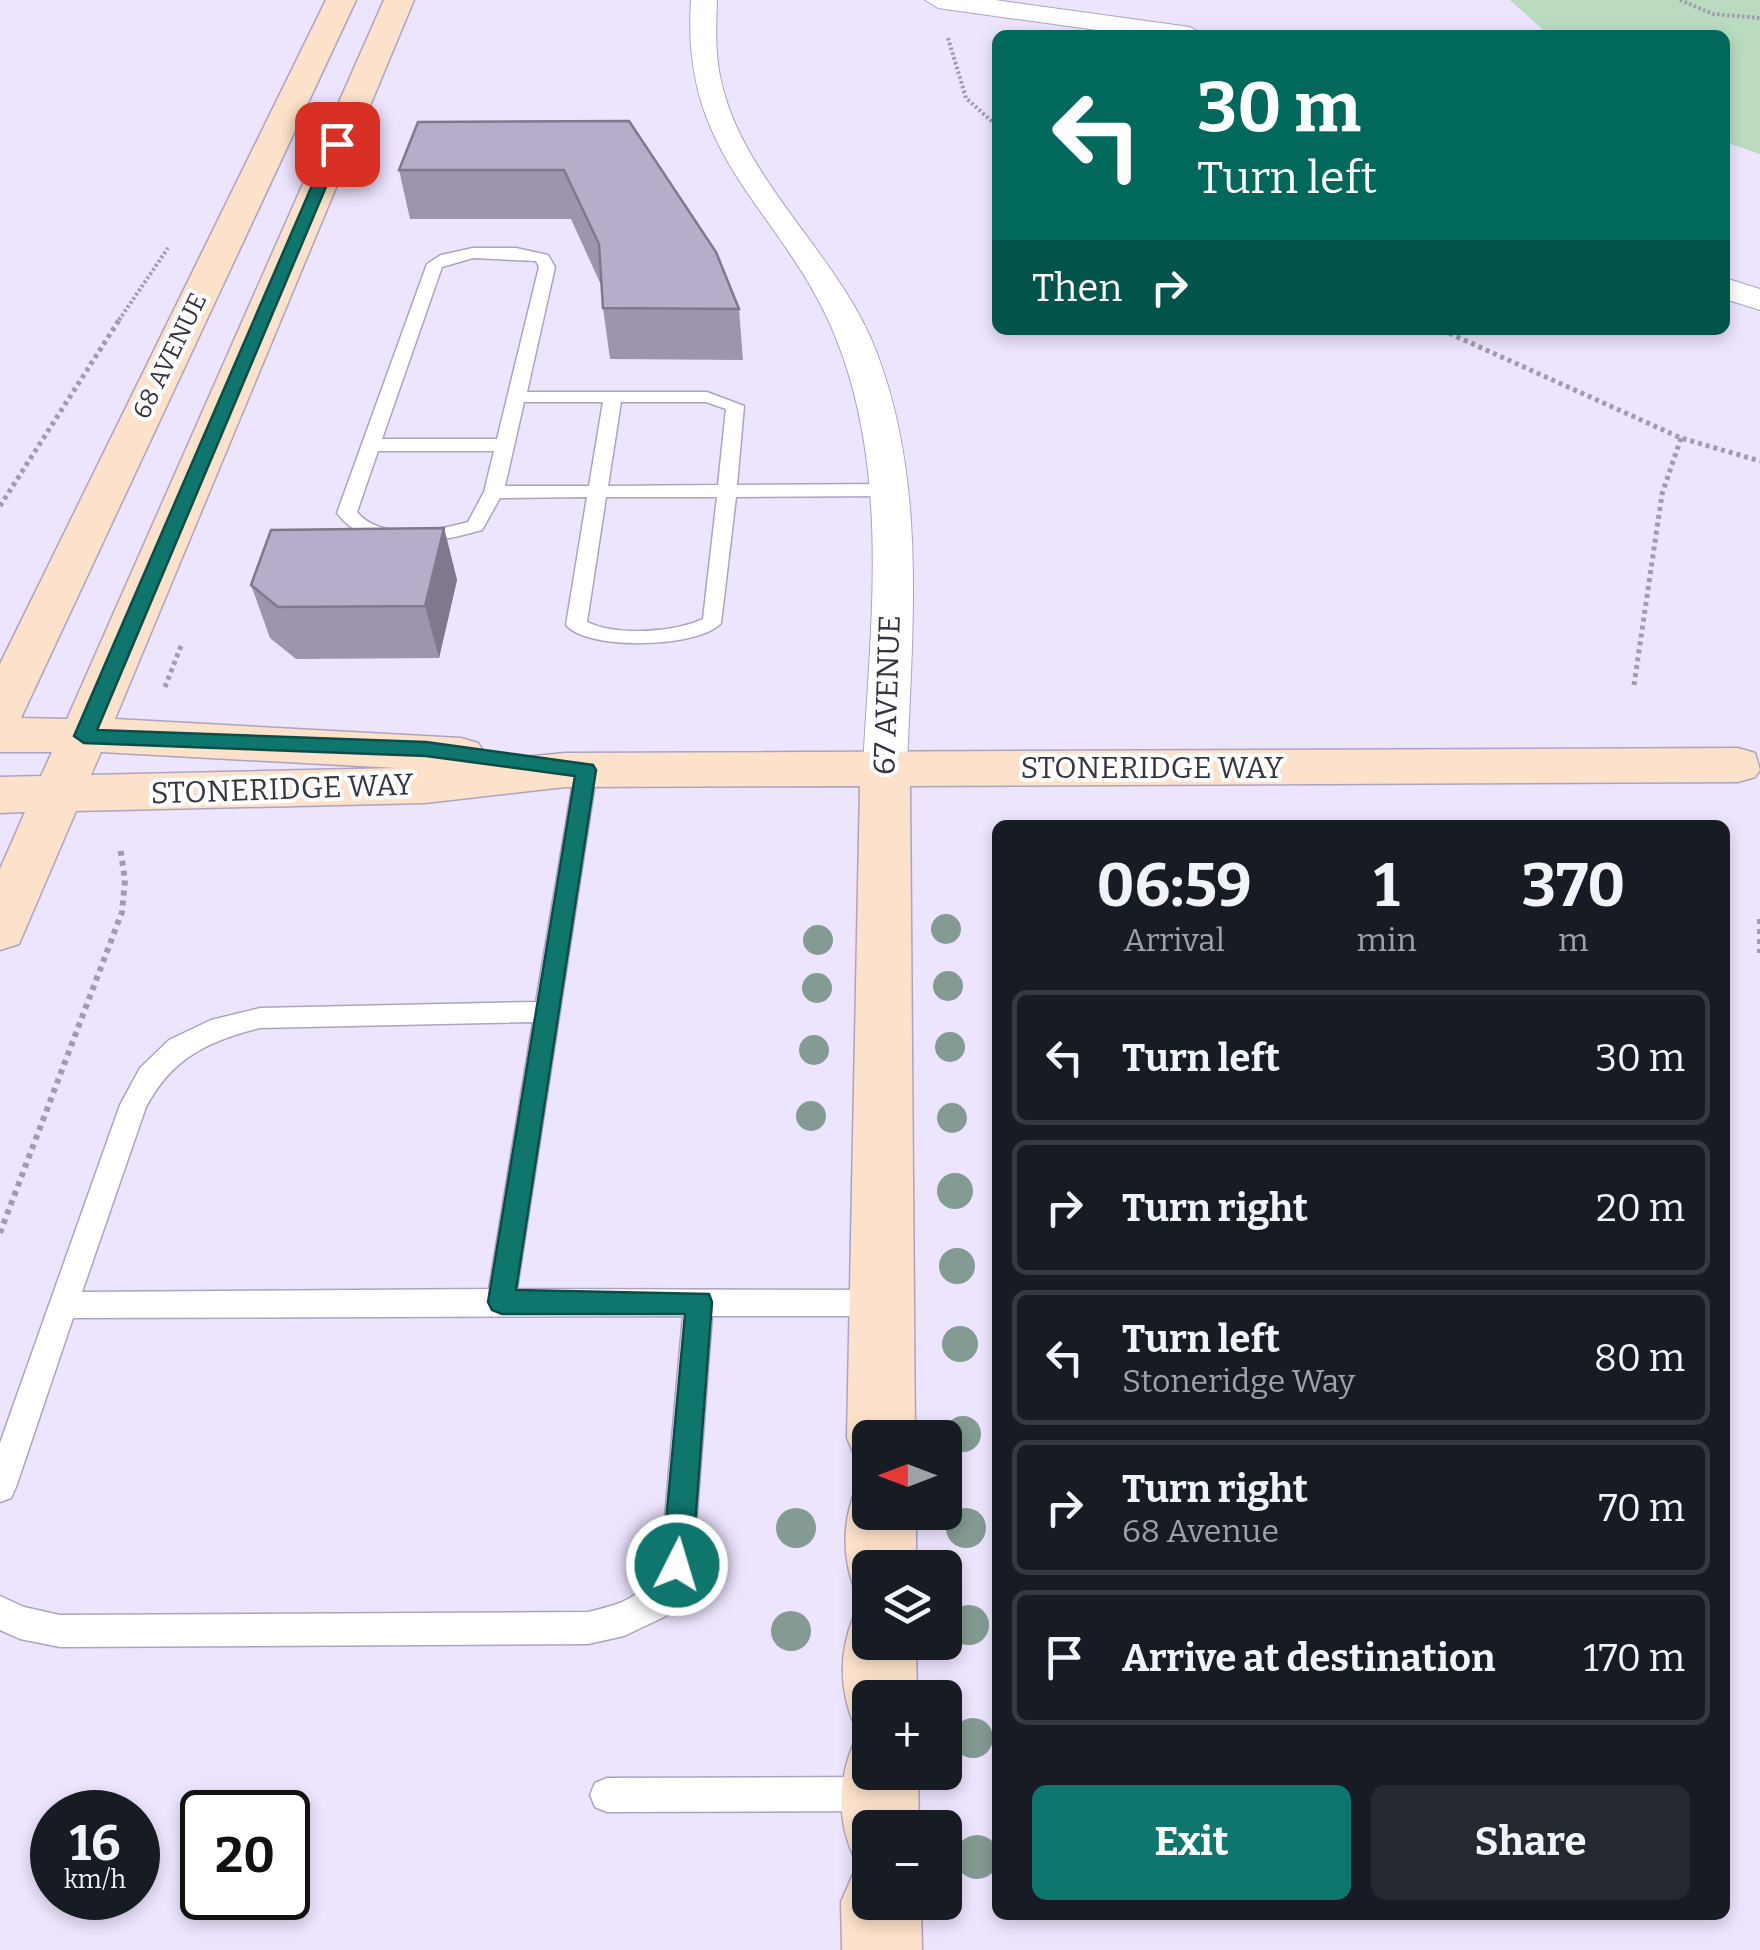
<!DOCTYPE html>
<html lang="en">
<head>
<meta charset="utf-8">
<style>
	:root { --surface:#171b24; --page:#242831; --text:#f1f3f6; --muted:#9ea1a6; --line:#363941; --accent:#0f766e }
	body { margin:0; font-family:Bitter,serif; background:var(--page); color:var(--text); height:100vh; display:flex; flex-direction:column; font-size:38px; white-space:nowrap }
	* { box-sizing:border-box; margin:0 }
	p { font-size:32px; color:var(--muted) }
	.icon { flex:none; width:55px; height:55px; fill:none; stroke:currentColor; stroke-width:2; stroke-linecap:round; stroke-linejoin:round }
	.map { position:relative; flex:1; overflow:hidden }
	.panel { position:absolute; left:992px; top:820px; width:738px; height:1100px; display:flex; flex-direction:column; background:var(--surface); border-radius:15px; box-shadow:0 5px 15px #0003 }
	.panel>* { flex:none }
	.guide { position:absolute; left:992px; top:30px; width:738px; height:305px; border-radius:15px; box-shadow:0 5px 15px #0003; background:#00695c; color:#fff; overflow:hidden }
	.needle { width:65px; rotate:270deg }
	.buttons { position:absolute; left:852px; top:1420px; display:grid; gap:20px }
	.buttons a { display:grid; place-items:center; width:110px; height:110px; border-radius:15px; background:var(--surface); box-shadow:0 5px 15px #0003; font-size:50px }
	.speed { position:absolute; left:30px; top:1790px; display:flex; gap:20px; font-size:50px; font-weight:700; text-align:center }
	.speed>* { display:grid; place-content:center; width:130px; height:130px; border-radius:50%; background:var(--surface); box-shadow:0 5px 15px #0003; line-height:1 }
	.speed small { font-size:25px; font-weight:400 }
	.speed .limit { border:5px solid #111; border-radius:15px; background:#fff; color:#111 }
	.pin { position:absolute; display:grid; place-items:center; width:85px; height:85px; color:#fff; margin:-42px; border-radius:20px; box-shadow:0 5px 15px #0006 }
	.me { position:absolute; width:110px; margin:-55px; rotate:5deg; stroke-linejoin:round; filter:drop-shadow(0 0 8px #0008) }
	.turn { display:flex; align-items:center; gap:35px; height:210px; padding:0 40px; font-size:45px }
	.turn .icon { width:130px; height:130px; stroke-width:2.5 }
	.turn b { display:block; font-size:70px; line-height:85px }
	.then { display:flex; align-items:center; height:95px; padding:0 40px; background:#0003; gap:20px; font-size:38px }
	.eta { display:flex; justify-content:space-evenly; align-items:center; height:170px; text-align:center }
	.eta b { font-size:60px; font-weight:700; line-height:70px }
	.cta { display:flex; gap:20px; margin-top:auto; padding:20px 40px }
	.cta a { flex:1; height:115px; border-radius:15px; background:var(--accent); color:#fff; font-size:40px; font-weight:700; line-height:115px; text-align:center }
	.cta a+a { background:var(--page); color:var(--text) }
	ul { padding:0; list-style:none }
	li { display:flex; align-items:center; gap:30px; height:135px; margin:0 20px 15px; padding:0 20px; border:5px solid var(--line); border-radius:15px }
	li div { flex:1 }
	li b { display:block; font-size:38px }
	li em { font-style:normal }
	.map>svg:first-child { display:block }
	.green { fill:#badbc0 }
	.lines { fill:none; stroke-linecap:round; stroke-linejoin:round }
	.lane-casing { stroke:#ada3c0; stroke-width:3 }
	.street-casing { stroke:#ada3c0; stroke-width:2 }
	.secondary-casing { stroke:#ada3c0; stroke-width:3 }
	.path-far2 { stroke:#a29bae; stroke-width:4; stroke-dasharray:2.5 2.5; stroke-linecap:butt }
	.path-far1 { stroke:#a29bae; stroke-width:5; stroke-dasharray:4 4; stroke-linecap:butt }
	.path { stroke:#a29bae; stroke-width:6; stroke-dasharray:5 5; stroke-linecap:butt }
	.lane { fill:#fff; fill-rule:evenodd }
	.street { fill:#fff; fill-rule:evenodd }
	.secondary { fill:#fce2ca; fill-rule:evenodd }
	.tree { fill:#839b92 }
	.wall { fill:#9d95af }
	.shaded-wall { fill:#80798e }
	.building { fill:#b7adcb; stroke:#80798e; stroke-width:2.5 }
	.route { fill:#0f766e; stroke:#0a4d48; stroke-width:2.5 }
	.labels { text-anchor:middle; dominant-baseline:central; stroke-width:8; stroke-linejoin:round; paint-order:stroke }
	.far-street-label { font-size:25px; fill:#383440; stroke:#fff }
	.street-label { font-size:30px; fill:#383440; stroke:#fff }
</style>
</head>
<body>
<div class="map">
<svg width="1760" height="1950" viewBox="0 0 1760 1950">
	<rect width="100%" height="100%" fill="#ede4fd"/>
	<path class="green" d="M1510,0h250v154l-35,-12v-107h-176z"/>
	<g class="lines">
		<g class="lane-casing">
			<g id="lane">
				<path d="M473,248h43l32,7 7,12 -28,125h180l37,14 -7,79 151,-1 10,6 -10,6 -152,1 -15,126c-22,25 -133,28 -155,2l21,-128 -87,1 -18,32c-45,13 -113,26 -145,-17l90,-249 14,-9zM473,258l63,3 3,6 -42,172h-115l60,-172zM524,402h79l-14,84h-84zM621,402h85l20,7 -8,76 -110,1zM378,451h116l-10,41 -16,30c-32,9 -87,19 -111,-10zM606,497h111l-14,122c-31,14 -86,17 -116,3z"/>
				<path d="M586,762l11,8 -80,519 365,1 10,4 4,9 -4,9 -10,4h-170l-19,249 -27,51 -42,20 -36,8 -528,3 -40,-8 -20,-9v-34l24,11 36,8 528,-3c42,-10 51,-14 73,-51l22,-245 -610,2 -57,169 -5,11 -11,4v-59l120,-338 20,-37 29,-28 42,-20 49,-12 276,-6 39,-232zM533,1022l-44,267 -407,3 64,-185c26,-49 62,-66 114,-79z"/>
				<path d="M877,1777l12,5 5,12 -5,12 -12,5 -270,1 -12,-5 -5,-12 5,-12 12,-5z"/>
			</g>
		</g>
		<g class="street-casing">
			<g id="street">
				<path d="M691,0h26c-1,26 -2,51 3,76 20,103 119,177 157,277 50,132 35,276 30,415l-6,11 -16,5 -16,-5 -6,-11c7,-138 26,-281 -21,-414 -49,-141 -163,-186 -151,-354z"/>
				<path d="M925,0h70l195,27 14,8h-72l-194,-27z"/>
				<path d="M1725,278l35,11v21l-35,-11z"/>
			</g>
		</g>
		<g class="secondary-casing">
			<g id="secondary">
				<path d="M326,0h30l-335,718 46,1 317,-719h30l-299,719 346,19 17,5 8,12 -4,6 83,-8 1173,-5 17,5 5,17 -5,7 -17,5 -828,4 5,652h-45v28l-13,-5 -10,-23 13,-652 -295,1 -140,16 -349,8 -57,133 -19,6v-81l25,-57 -25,1v-36l41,-1 11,-24h-52v-88zM101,752l296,16 -306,7z"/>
				<path d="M870,1483v29h46v56h-46v31l-14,-6c-14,-35 -14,-70 0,-105z"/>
				<path d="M870,1610v32h46l1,56h-47v33l-16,-7c-15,-36 -15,-72 0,-108z"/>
				<path d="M870,1738v34h48l1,56h-49v35l-17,-8c-16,-37 -15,-73 0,-110z"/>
				<path d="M870,1867v35h51l1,48h-80l-1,-48 12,-28z"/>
			</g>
		</g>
		<g class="path-far2">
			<path d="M1680,0l33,14 47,4"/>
			<path d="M948,38l18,60 32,29"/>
			<path d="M119,320l49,-72"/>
		</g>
		<g class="path-far1">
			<path d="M1442,330l239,108 79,23"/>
			<path d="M0,506l121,-189"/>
			<path d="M1634,685l28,-191 19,-56"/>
			<path d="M165,687l16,-41"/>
		</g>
		<g class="path">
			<path d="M1760,919v34"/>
			<path d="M0,1233l122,-321 3,-32 -5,-34"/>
		</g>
		<use href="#lane" class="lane"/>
		<use href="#street" class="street"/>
		<use href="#secondary" class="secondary"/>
	</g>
	<g class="tree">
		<circle cx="946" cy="929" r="15"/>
		<circle cx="818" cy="940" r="15"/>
		<circle cx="948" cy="986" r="15"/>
		<circle cx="817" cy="988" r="15"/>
		<circle cx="950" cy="1047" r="15"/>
		<circle cx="814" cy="1050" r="15"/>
		<circle cx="811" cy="1116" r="15"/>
		<circle cx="952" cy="1118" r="15"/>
		<circle cx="955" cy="1191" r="18"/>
		<circle cx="957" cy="1266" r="18"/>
		<circle cx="960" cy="1344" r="18"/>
		<circle cx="963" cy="1434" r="18"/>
		<circle cx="796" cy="1528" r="20"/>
		<circle cx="966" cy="1528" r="20"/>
		<circle cx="969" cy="1625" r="20"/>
		<circle cx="791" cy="1631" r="20"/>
		<circle cx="973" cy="1738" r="20"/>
		<circle cx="977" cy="1857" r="22"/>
	</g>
	<g class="wall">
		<path d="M629,121l110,188 4,51 -133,-1 -7,-51 -2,-23 -30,-66h-161l-11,-49z"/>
		<path d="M444,528l13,52 -18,78 -143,1 -26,-21 -19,-53z"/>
	</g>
	<path class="shaded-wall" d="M444,528l13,52 -18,78 -14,-52z"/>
	<g class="building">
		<path d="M629,121l87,131 23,57 -136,-1 -4,-64 -35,-74h-165l19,-48z"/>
		<path d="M444,528l-19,78 -147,1 -27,-22 20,-55z"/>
	</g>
	<path class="route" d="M337,140l7,4 -247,586 329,12 167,23 3,5 -80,520 193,4 3,8 -20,263 -5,10 -10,5 -10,-5 -5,-10 23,-251h-183l-10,-4 -4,-8 87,-526 -149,-20 -342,-13 -10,-7 256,-592z"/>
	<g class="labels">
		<g class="far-street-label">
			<text transform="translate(170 356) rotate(-64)">68 AVENUE</text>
		</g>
		<g class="street-label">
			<text transform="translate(887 695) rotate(-88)">67 AVENUE</text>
			<text x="1152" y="768">STONERIDGE WAY</text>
			<text transform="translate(282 789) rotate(-2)">STONERIDGE WAY</text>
		</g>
	</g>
</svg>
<div class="buttons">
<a><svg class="needle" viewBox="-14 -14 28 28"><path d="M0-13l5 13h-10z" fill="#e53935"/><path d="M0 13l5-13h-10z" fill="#9ea1a6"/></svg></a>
<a><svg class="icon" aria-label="layers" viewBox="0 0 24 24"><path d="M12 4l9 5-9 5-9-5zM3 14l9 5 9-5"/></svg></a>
<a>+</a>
<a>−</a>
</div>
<div class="speed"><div>16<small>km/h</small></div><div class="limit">20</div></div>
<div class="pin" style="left:337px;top:144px;background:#d93025"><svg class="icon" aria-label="arrive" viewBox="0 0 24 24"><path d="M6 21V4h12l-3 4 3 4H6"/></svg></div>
<svg class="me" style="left:677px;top:1565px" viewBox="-20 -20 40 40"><circle r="17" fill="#0f766e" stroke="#fff" stroke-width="3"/><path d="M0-11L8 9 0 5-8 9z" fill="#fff"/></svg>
<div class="guide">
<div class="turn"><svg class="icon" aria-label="left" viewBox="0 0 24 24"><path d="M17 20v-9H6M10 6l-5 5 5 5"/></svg><div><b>30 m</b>Turn left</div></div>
<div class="then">Then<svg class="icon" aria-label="right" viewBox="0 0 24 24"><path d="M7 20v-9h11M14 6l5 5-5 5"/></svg></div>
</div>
<section class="panel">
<div class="eta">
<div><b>06:59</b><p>Arrival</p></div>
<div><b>1</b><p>min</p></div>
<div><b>370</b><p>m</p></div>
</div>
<ul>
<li><svg class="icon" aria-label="left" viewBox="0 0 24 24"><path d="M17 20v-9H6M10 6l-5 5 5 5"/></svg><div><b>Turn left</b></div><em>30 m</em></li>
<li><svg class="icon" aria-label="right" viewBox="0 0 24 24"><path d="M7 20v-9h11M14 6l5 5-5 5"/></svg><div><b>Turn right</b></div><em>20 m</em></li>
<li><svg class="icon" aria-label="left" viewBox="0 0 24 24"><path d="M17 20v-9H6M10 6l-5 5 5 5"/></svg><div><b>Turn left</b><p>Stoneridge Way</p></div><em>80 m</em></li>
<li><svg class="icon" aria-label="right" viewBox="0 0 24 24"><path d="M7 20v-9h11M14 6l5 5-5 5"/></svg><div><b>Turn right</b><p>68 Avenue</p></div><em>70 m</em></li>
<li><svg class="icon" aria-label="arrive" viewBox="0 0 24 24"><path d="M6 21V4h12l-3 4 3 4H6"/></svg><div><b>Arrive at destination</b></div><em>170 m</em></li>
</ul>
<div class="cta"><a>Exit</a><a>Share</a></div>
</section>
</div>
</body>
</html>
